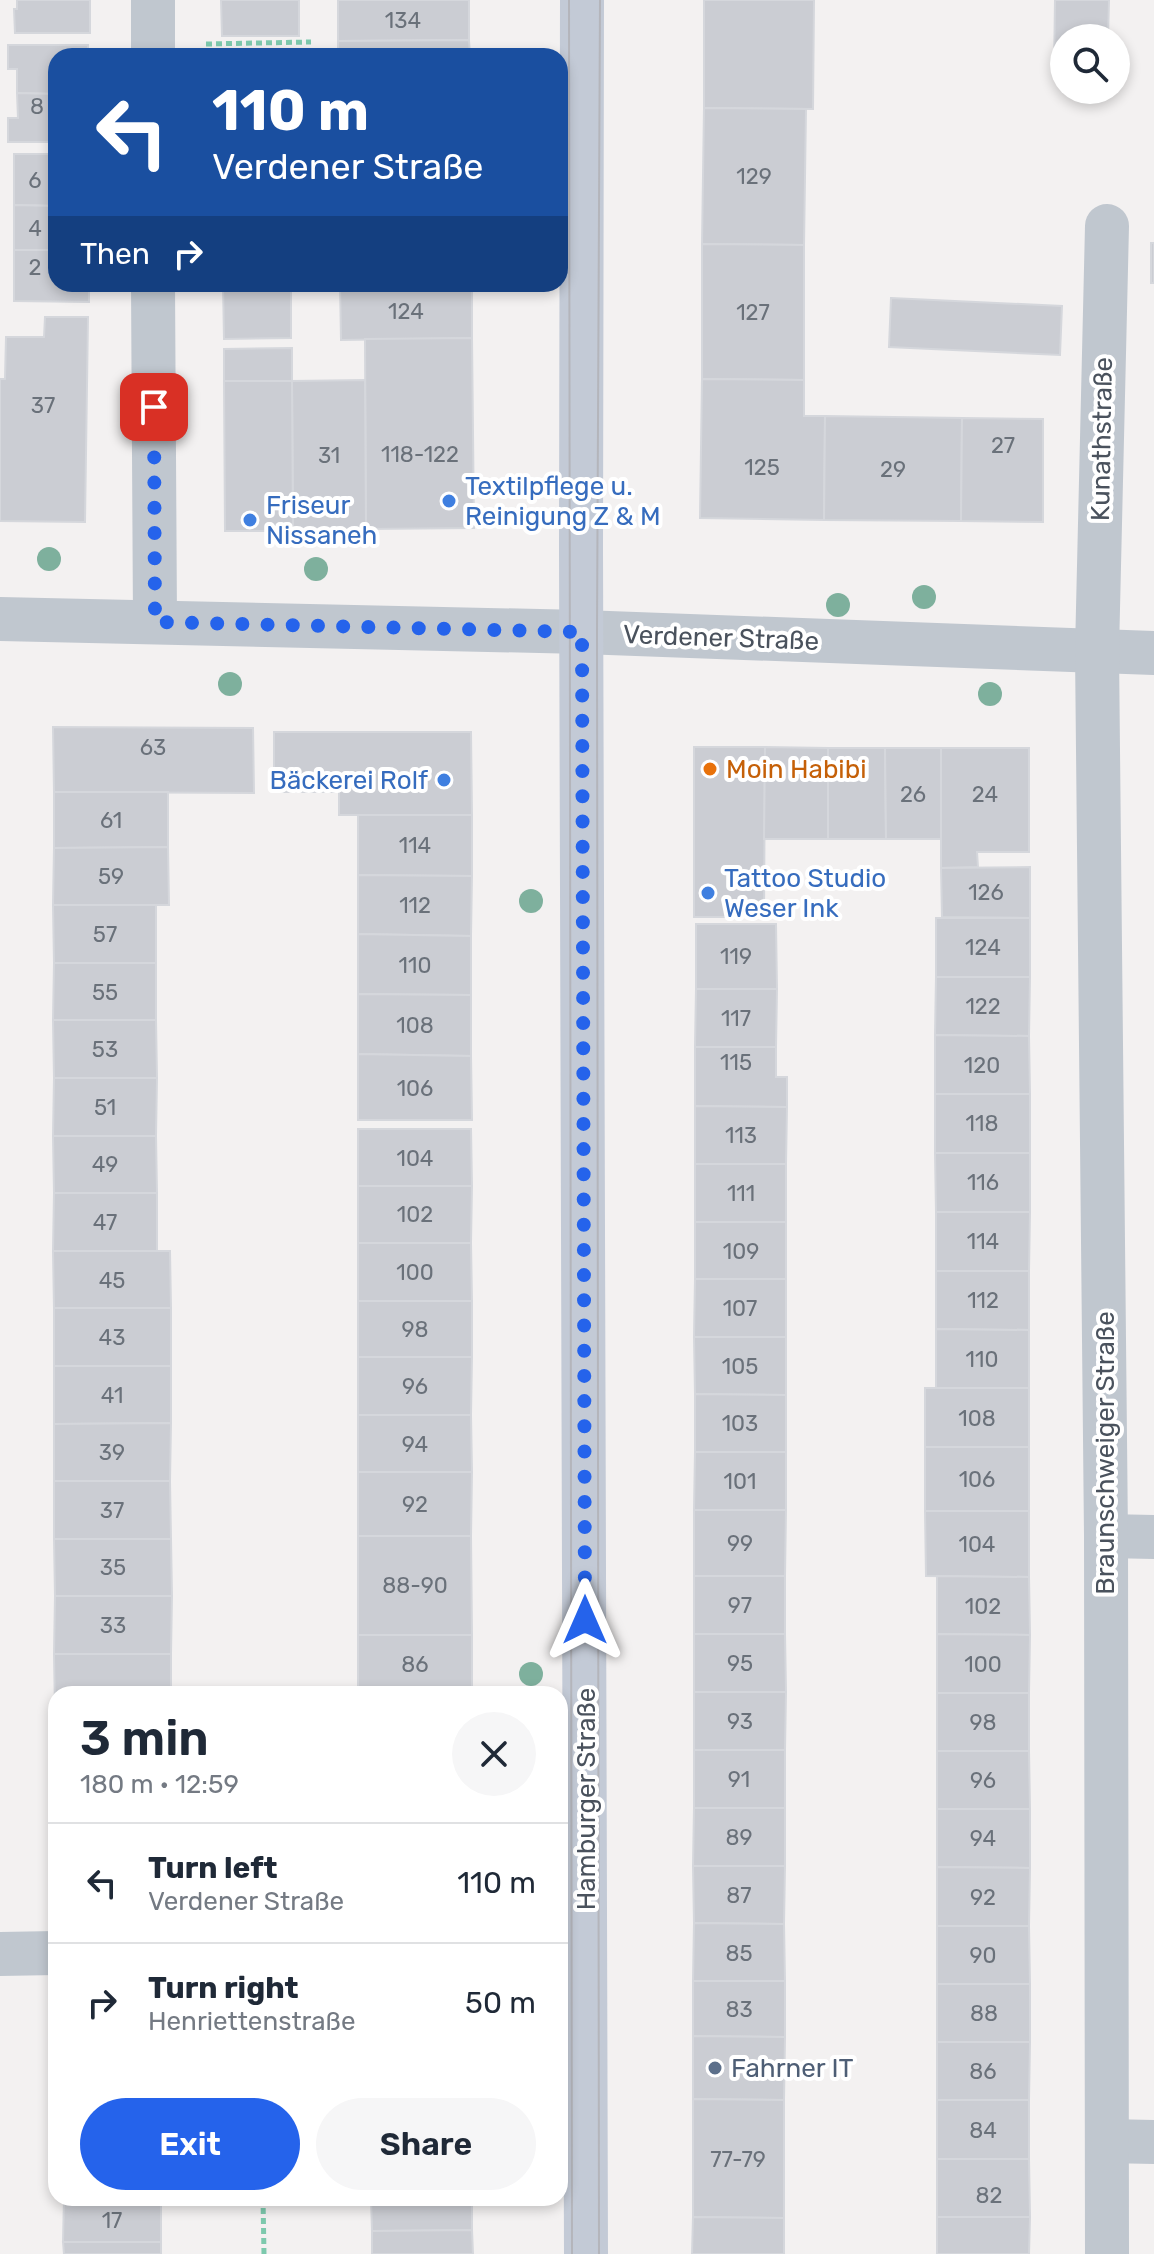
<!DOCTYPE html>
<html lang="en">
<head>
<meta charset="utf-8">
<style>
	:root { --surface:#fff; --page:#f6f6f7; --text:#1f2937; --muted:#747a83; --line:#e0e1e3; --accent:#2563eb }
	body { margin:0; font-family:Rubik,sans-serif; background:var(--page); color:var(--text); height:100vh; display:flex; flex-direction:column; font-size:30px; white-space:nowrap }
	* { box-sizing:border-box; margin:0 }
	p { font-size:26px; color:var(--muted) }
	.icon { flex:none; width:44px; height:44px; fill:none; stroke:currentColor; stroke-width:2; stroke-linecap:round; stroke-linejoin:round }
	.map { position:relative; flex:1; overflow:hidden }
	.drawer { position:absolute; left:48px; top:1686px; width:520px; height:520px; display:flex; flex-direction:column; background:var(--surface); border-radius:24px; box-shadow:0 4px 12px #0003 }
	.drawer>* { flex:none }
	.guide { position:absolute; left:48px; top:48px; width:520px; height:244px; border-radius:24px; box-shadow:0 4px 12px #0003; background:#1a4fa0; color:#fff; overflow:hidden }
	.buttons { position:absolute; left:1050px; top:24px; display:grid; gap:16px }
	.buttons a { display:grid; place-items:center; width:80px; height:80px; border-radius:50%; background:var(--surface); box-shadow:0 4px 12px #0003; font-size:40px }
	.pin { position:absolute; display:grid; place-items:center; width:68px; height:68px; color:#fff; margin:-34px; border-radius:16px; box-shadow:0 4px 12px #0006 }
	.me { position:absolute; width:88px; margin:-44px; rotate:0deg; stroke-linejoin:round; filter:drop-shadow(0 0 6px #0008) }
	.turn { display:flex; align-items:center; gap:28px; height:168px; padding:0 32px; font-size:36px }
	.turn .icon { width:104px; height:104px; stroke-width:2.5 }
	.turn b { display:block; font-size:56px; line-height:68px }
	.then { display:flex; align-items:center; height:76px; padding:0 32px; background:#0003; gap:16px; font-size:30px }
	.round { display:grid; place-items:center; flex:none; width:84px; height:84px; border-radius:42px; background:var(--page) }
	.head { display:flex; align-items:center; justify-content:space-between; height:136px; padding:0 32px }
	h1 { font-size:48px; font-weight:600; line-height:60px }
	.action { display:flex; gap:16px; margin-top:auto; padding:16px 32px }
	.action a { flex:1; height:92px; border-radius:48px; background:var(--accent); color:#fff; font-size:32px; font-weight:600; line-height:92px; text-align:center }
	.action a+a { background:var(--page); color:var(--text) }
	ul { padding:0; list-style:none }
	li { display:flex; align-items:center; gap:24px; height:120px; padding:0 32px; border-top:2px solid var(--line) }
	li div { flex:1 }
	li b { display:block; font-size:30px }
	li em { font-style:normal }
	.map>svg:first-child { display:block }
	.building { fill:#cbcdd3; stroke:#d5d7dc; stroke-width:2 }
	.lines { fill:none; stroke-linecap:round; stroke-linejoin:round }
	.path { stroke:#7dc9ad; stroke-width:5; stroke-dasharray:6 4; stroke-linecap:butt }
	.street { stroke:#c0c7cf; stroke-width:44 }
	.secondary { stroke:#c3cad6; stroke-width:44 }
	.tram { stroke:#b4b5bb; stroke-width:2 }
	.tree { fill:#7eb09d }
	.route { stroke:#2563eb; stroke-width:14; stroke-dasharray:0 25.2 }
	.shop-dot { fill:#3f7fe0; stroke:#fff; stroke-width:3 }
	.food-dot { fill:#e8710a; stroke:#fff; stroke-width:3 }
	.service-dot { fill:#5c6f8a; stroke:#fff; stroke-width:3 }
	.labels { text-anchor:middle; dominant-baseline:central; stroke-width:8; stroke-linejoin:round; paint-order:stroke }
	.number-label { font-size:22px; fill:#6a717a }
	.street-label { font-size:26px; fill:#4a525d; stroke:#fff }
	.shop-label { font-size:26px; fill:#366cbe; stroke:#fff; text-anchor:start }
	.food-label { font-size:26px; fill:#c56008; stroke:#fff; text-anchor:start }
	.service-label { font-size:26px; fill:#4e5e75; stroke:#fff; text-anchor:start }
</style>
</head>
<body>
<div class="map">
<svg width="1154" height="2254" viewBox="0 0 1154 2254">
	<rect width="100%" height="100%" fill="#f3f1f1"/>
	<g class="building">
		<path d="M17,0h73v33h-75l-1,-24h3z"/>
		<path d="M221,0h78v36h-77z"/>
		<path d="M338,0h131v40l-131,1z"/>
		<path d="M704,0h110l-1,109 -109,-1z"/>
		<path d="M1055,0h54l-1,38h-44v32h-10z"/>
		<path d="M469,40l1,16h-132v-15z"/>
		<path d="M8,45h80v11h-32v38l-39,-1v-24h-9z"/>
		<rect x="221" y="50" width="48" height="6"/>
		<path d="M17,93l39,1v48h-48v-24h10z"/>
		<path d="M704,108l102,1 -2,136 -102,-1z"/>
		<path d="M14,154h42v52l-42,-1z"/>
		<path d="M14,205l42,1v44h-42z"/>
		<rect x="1151" y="243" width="3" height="40"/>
		<path d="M702,244l102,1v135l-102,-1z"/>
		<path d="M14,250h42v34h33v18l-75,-1z"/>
		<path d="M223,284h68v54l-67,1z"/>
		<path d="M340,284h132v54l-131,2z"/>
		<path d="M891,298l171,8 -2,49 -171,-8z"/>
		<path d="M45,317h43l-3,205 -85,-1v-142h5l1,-42h38z"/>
		<path d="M472,338l2,190 -108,1 -1,-190z"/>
		<path d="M292,348v33h-68v-32z"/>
		<path d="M702,379l102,1v36h21l-1,104 -124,-2z"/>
		<path d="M365,380l1,149 -73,2 -1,-150z"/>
		<path d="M224,381h68l1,150h-68z"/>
		<path d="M825,416l137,2 -1,103 -137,-1z"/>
		<path d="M962,418l81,1v103l-82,-1z"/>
		<path d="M53,727l200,1 1,65 -200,-1z"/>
		<path d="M274,732h197l1,83h-133v-23h-65z"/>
		<path d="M694,747h71l-1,170h-70z"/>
		<path d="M765,747l63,1v91h-64z"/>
		<path d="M828,748h57l1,91h-58z"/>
		<path d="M885,748h56l1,91h-56z"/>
		<path d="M941,748h88v104h-52l1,15 -37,1z"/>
		<path d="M54,792h114v55l-114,1z"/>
		<path d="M358,815h114v61l-114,-1z"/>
		<path d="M168,847l1,58h-116l1,-57z"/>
		<path d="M1030,867v51l-88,-1 -1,-49z"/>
		<path d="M358,875l114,1 -1,60 -113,-2z"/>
		<path d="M53,905h103v58h-102z"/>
		<rect x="936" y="918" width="94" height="59"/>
		<path d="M696,924h80l1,65h-81z"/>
		<path d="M358,934l113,2v59l-113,-1z"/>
		<path d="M54,963h102v57h-103z"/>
		<path d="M936,977h94l-1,59 -94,-1z"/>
		<path d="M696,989h81l-1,58h-81z"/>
		<path d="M358,994l113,1v61l-113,-2z"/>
		<path d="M53,1020h103l1,58h-103z"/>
		<path d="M935,1035l94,1 1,58h-95z"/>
		<path d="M695,1047h81v30h11v30l-92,-1z"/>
		<path d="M358,1054l113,2 1,64h-114z"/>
		<path d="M54,1078h103l-1,58h-103z"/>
		<rect x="935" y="1094" width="95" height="59"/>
		<path d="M695,1106l92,1 -1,57h-91z"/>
		<path d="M358,1129h113l1,57h-114z"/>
		<path d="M53,1136h103l1,57h-103z"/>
		<path d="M935,1153h95v59h-94z"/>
		<rect x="695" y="1164" width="91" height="58"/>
		<path d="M358,1186h114l-1,57h-113z"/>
		<path d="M54,1193h103v58h-104z"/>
		<path d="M936,1212h94l-1,59h-93z"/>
		<rect x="695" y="1222" width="91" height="57"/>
		<path d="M358,1243h113l1,58h-114z"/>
		<path d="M53,1251h117l1,57h-117z"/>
		<path d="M936,1271h93v59l-93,-1z"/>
		<path d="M695,1279h91v58h-92z"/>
		<rect x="358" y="1301" width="114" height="56"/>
		<rect x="54" y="1308" width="117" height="58"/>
		<path d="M936,1329l93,1v58h-93z"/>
		<path d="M694,1337h92v58l-91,-1z"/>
		<path d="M358,1357h114l-1,58h-113z"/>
		<path d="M54,1366h117v57l-117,1z"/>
		<rect x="925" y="1388" width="104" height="59"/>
		<path d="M695,1394l91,1v57h-91z"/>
		<path d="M358,1415h113l1,57h-114z"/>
		<path d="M171,1423l-1,58h-116v-57z"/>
		<rect x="925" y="1447" width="104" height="64"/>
		<path d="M695,1452h91v58h-92z"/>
		<path d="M358,1472h114l-1,64h-113z"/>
		<path d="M54,1481h116l1,58h-117z"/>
		<path d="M694,1510h92l-1,66h-91z"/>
		<path d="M925,1511h104v66l-103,-1z"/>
		<path d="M358,1536h113l1,99h-114z"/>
		<path d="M54,1539h117l1,57h-117z"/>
		<rect x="694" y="1576" width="91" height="58"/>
		<path d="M937,1576l92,1 1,58 -93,-1z"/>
		<path d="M55,1596h117l-1,58h-117z"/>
		<path d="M694,1634h91l1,58h-92z"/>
		<path d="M937,1634l93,1 -1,58h-92z"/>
		<rect x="358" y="1635" width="114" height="59"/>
		<path d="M54,1654h117v40h-115l-1,17z"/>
		<path d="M694,1692h92l-1,58h-91z"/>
		<rect x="937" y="1693" width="92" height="58"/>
		<rect x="694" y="1750" width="91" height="58"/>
		<path d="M937,1751h92l1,58h-93z"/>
		<path d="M694,1808h91v58h-92z"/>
		<path d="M937,1809h93v59l-93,-1z"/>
		<path d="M693,1866h92l-1,58 -90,-1z"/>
		<path d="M937,1867l93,1 -1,58h-92z"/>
		<path d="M694,1923l90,1 1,57h-92z"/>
		<path d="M937,1926h92l1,58h-93z"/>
		<path d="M693,1981h92v56l-92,-1z"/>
		<rect x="937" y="1984" width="93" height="58"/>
		<path d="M693,2036l92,1 -1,63 -91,-1z"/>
		<path d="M937,2042h93l-1,58h-92z"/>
		<path d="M693,2099l91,1v118l-91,-1z"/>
		<rect x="937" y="2100" width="92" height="59"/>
		<path d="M937,2159h92l1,58h-93z"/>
		<path d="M64,2198h97v44h-98z"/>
		<path d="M371,2198h101v32l-100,1z"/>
		<path d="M693,2217l91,1v36h-92z"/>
		<path d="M937,2217h93l-1,37h-92z"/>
		<path d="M472,2230l1,24h-101v-23z"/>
		<path d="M63,2242h98v12h-97z"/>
	</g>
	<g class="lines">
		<g class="path">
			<path d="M206,44l105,-2"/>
			<path d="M263,2198l1,56"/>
		</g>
		<g class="street">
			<path d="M153,0v56"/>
			<path d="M153,284l2,338"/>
			<path d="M0,619l582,13 572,21"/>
			<path d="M1106,1536l48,1"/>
			<path d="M0,1954l56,-1"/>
			<path d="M1107,2141l47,1"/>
			<path d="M1107,2254l-1,-718 -9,-885 10,-425"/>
		</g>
		<path class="secondary" d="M582,0l-1,549 5,1705"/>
		<g class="tram">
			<path d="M569,0l3,2254"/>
			<path d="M599,2254l-2,-1621 3,-633"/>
		</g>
	</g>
	<g class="tree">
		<circle cx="49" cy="559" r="12"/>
		<circle cx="316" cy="569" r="12"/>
		<circle cx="924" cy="597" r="12"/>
		<circle cx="838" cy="605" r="12"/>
		<circle cx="230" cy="684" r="12"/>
		<circle cx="990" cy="694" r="12"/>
		<circle cx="531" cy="901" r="12"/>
		<circle cx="531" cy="1674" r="12"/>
	</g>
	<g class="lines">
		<path class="route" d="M154,407l1,215 427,10 3,988"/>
	</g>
	<g class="shop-dot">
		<circle cx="449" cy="501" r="8"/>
		<circle cx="250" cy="520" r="8"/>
		<circle cx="444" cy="780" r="8"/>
		<circle cx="708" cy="893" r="8"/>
	</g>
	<circle class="food-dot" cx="710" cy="769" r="8"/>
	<circle class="service-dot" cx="715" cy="2068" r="8"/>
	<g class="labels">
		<g class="number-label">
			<text x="403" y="20">134</text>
			<text x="37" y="106">8</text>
			<text x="754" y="176">129</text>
			<text x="35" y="180">6</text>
			<text x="35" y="228">4</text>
			<text x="35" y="267">2</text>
			<text x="406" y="311">124</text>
			<text x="753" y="312">127</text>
			<text x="43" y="405">37</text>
			<text x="1003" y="445">27</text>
			<text x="420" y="454">118-122</text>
			<text x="329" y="455">31</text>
			<text x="762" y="467">125</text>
			<text x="893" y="469">29</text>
			<text x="153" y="747">63</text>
			<text x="913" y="794">26</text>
			<text x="985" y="794">24</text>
			<text x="111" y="820">61</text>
			<text x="415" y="845">114</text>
			<text x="111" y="876">59</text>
			<text x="986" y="892">126</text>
			<text x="415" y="905">112</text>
			<text x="105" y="934">57</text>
			<text x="983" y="947">124</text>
			<text x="736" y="956">119</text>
			<text x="415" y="965">110</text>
			<text x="105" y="992">55</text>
			<text x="983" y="1006">122</text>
			<text x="736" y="1018">117</text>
			<text x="415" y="1025">108</text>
			<text x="105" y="1049">53</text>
			<text x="736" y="1062">115</text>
			<text x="982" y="1065">120</text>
			<text x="415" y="1088">106</text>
			<text x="105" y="1107">51</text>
			<text x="982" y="1123">118</text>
			<text x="741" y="1135">113</text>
			<text x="415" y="1158">104</text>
			<text x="105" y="1164">49</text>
			<text x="983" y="1182">116</text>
			<text x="741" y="1193">111</text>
			<text x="415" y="1214">102</text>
			<text x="105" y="1222">47</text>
			<text x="983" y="1241">114</text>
			<text x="741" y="1251">109</text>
			<text x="415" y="1272">100</text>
			<text x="112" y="1280">45</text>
			<text x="983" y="1300">112</text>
			<text x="740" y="1308">107</text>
			<text x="415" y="1329">98</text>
			<text x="112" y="1337">43</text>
			<text x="982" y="1359">110</text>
			<text x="740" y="1366">105</text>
			<text x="415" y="1386">96</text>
			<text x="112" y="1395">41</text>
			<text x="977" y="1418">108</text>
			<text x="740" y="1423">103</text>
			<text x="415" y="1444">94</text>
			<text x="112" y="1452">39</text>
			<text x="977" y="1479">106</text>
			<text x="740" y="1481">101</text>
			<text x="415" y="1504">92</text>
			<text x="112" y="1510">37</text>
			<text x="740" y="1543">99</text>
			<text x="977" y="1544">104</text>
			<text x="113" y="1567">35</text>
			<text x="415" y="1585">88-90</text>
			<text x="740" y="1605">97</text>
			<text x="983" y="1606">102</text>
			<text x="113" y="1625">33</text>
			<text x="740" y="1663">95</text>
			<text x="415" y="1664">86</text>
			<text x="983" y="1664">100</text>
			<text x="740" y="1721">93</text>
			<text x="983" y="1722">98</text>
			<text x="739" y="1779">91</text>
			<text x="983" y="1780">96</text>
			<text x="739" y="1837">89</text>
			<text x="983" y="1838">94</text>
			<text x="739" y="1895">87</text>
			<text x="983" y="1897">92</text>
			<text x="739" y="1953">85</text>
			<text x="983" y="1955">90</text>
			<text x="739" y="2009">83</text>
			<text x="984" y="2013">88</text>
			<text x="983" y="2071">86</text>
			<text x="983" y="2130">84</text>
			<text x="738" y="2159">77-79</text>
			<text x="989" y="2195">82</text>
			<text x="112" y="2220">17</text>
		</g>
		<g class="street-label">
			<text transform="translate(1102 439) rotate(-89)">Kunathstraße</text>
			<text transform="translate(721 638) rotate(2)">Verdener Straße</text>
			<text transform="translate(1105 1453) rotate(-90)">Braunschweiger Straße</text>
			<text transform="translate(586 1799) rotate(-90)">Hamburger Straße</text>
		</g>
		<g class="shop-label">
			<text x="465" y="486">Textilpflege u.<tspan x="465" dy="30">Reinigung Z &amp; M</tspan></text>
			<text x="266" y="505">Friseur<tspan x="266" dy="30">Nissaneh</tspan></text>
			<text x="428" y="780" text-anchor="end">Bäckerei Rolf</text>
			<text x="724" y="878">Tattoo Studio<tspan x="724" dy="30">Weser Ink</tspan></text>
		</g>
		<g class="food-label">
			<text x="726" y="769">Moin Habibi</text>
		</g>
		<g class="service-label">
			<text x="731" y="2068">Fahrner IT</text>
		</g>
	</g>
</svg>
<div class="buttons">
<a><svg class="icon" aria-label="search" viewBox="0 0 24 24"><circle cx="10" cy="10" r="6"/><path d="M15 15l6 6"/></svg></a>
</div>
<div class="pin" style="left:154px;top:407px;background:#d93025"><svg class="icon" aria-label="arrive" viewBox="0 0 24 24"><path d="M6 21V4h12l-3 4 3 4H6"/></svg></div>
<svg class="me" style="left:585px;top:1620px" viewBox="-20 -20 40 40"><path d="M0-17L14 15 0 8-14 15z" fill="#2563eb" stroke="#fff" stroke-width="4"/></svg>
<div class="guide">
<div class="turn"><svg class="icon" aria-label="left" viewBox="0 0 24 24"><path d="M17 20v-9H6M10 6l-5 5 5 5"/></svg><div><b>110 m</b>Verdener Straße</div></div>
<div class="then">Then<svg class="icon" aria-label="right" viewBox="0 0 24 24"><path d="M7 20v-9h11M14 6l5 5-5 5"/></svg></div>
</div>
<section class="drawer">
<div class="head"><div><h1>3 min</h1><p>180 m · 12:59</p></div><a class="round"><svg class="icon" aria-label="close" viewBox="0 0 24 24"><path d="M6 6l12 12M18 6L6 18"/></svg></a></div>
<ul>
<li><svg class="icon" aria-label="left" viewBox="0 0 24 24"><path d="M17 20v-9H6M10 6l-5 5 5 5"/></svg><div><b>Turn left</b><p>Verdener Straße</p></div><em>110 m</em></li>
<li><svg class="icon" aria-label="right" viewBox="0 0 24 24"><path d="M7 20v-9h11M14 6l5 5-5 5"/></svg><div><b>Turn right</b><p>Henriettenstraße</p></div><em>50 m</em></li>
</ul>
<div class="action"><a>Exit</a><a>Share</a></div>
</section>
</div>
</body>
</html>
